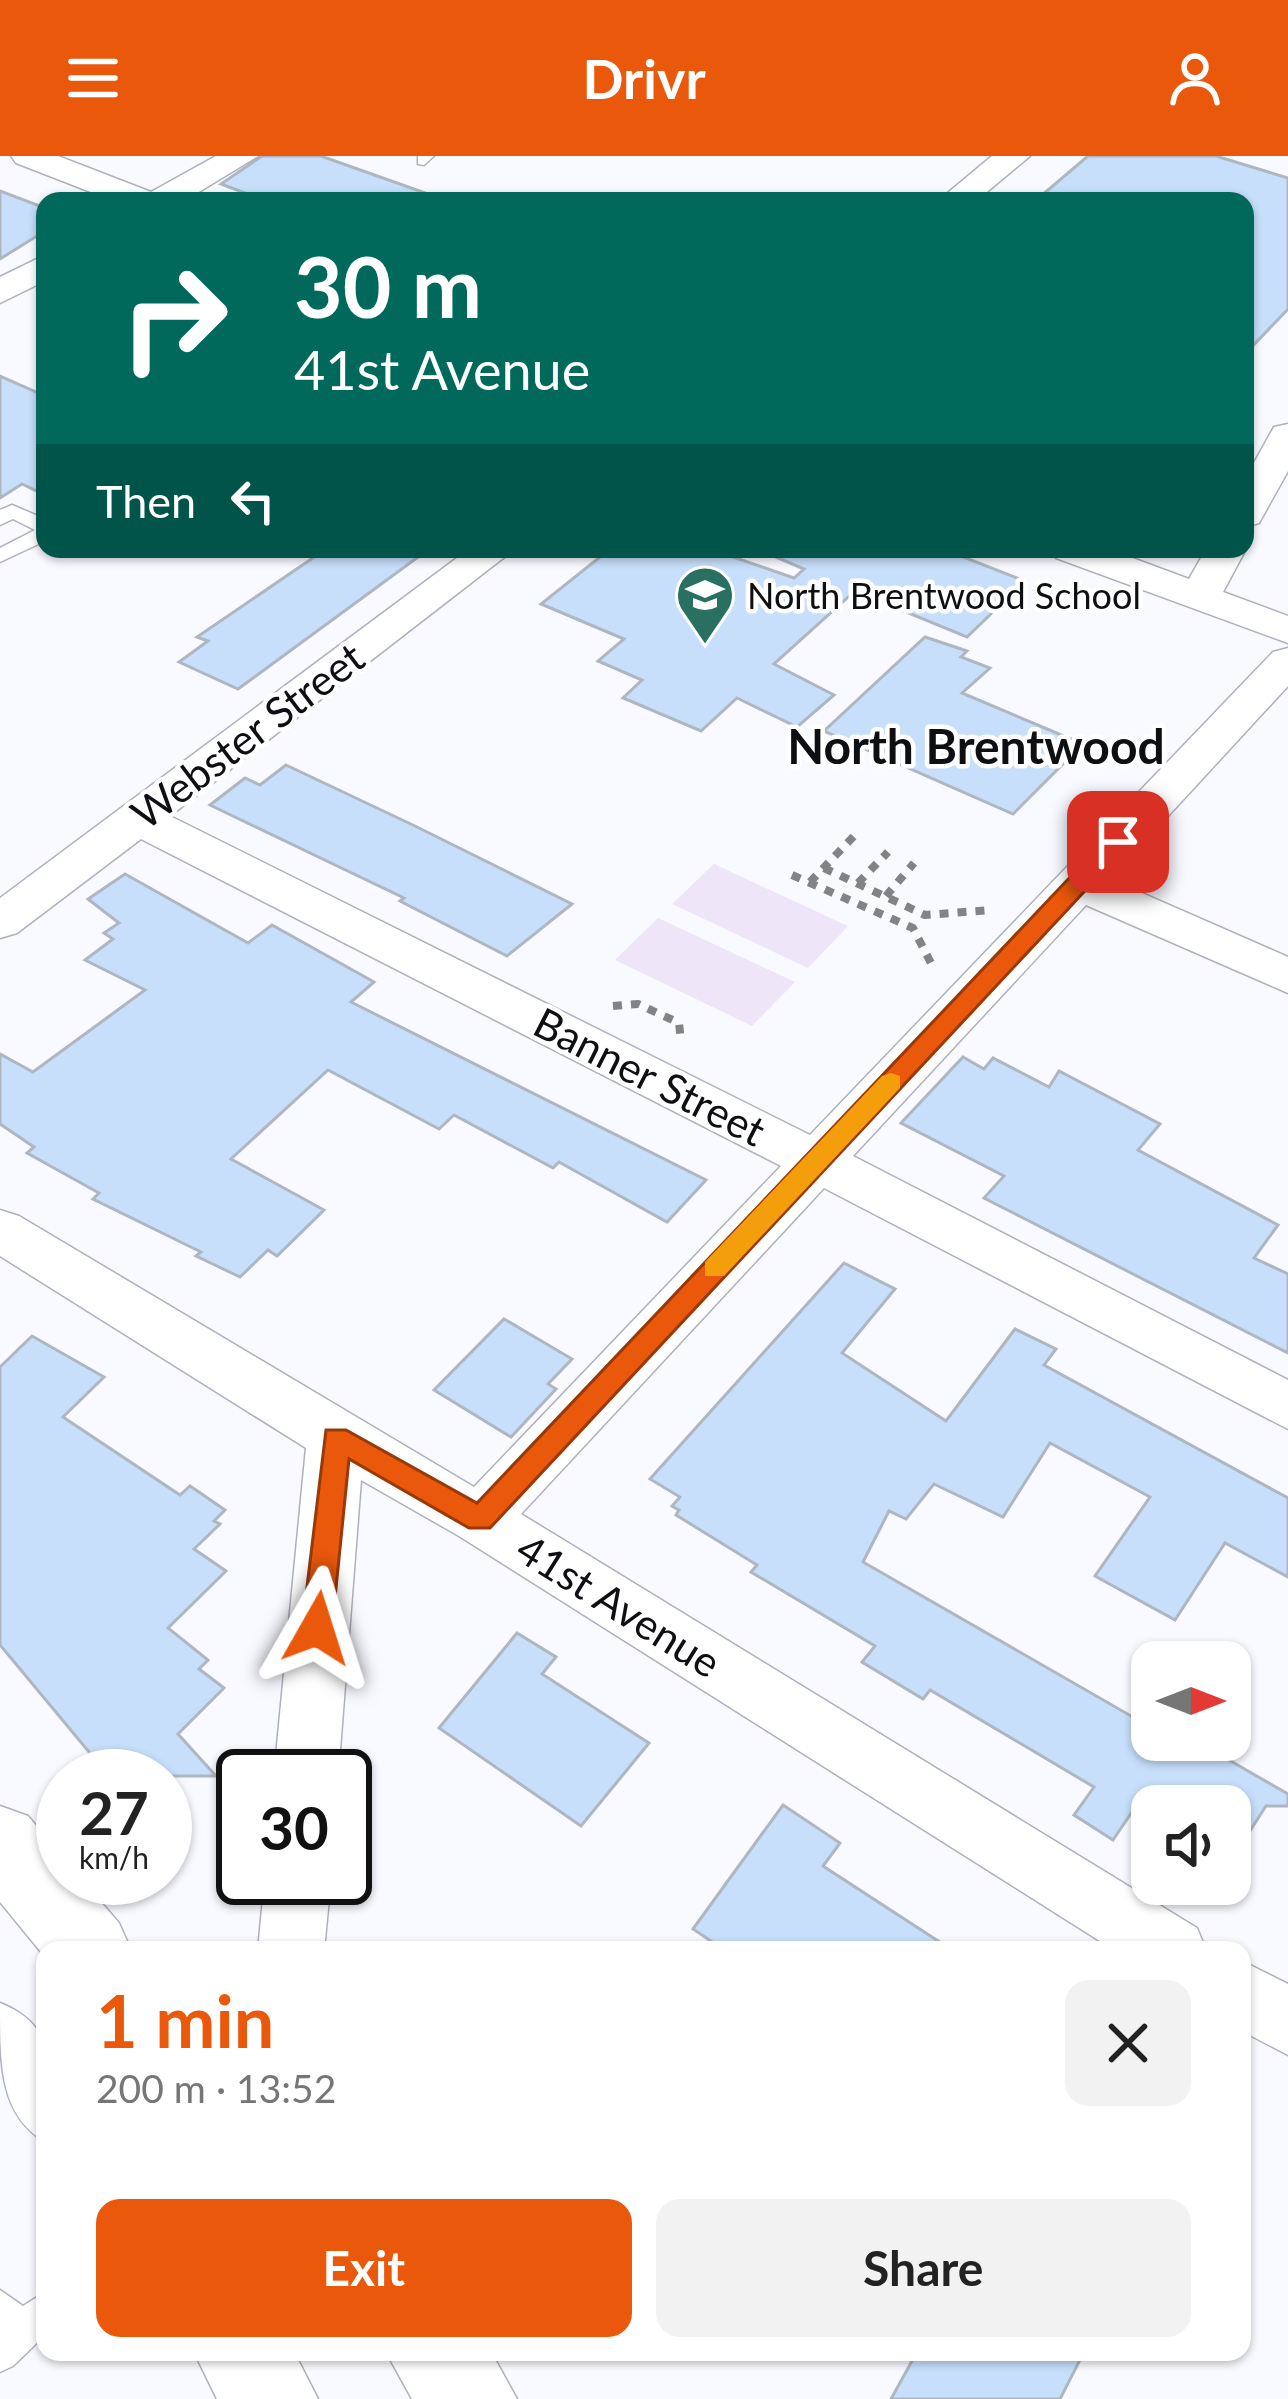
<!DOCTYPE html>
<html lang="en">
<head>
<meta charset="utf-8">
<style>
	:root { --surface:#fff; --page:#f2f2f2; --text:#222; --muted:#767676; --accent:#ea580c }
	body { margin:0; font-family:Lato,sans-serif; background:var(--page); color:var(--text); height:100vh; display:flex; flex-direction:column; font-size:45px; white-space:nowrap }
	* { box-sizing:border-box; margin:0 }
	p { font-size:39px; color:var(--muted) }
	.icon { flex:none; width:66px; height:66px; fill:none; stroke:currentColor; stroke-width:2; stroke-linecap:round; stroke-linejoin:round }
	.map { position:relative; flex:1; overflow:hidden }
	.panel { position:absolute; left:36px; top:1785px; width:1215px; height:420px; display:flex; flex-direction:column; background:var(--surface); border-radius:24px; box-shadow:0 3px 9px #0004 }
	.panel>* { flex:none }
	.banner { position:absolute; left:36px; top:36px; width:1218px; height:366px; border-radius:24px; box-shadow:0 3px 9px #0004; background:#00695c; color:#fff; overflow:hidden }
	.needle { width:78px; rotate:90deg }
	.buttons { position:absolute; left:1131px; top:1485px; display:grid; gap:24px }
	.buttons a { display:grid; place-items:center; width:120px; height:120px; border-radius:24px; background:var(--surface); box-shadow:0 3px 9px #0004; font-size:60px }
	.speed { position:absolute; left:36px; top:1593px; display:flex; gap:24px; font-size:60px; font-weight:700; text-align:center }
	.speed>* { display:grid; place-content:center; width:156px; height:156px; border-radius:50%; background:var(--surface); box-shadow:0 3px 9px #0004; line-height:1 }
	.speed small { font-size:30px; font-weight:400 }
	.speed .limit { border:6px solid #111; border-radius:18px; background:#fff; color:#111 }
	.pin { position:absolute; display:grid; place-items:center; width:102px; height:102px; color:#fff; margin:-51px; border-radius:24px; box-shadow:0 6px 18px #0006 }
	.me { position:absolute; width:132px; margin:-66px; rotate:6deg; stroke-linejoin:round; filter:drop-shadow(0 0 9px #0008) }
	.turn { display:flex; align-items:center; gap:42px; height:252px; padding:0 60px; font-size:54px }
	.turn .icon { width:156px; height:156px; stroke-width:2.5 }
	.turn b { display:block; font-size:84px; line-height:102px }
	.then { display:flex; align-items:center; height:114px; padding:0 60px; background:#0003; gap:24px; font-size:45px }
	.round { display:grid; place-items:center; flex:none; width:126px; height:126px; border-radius:24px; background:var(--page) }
	.overview { display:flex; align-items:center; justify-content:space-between; height:204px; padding:0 60px }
	h1 { font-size:72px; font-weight:700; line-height:90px; color:var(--accent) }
	.cta { display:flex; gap:24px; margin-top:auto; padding:24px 60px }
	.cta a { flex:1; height:138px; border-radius:24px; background:var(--accent); color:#fff; font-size:48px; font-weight:700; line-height:138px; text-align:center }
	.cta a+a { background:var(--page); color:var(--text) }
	header { display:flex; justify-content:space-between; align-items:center; height:156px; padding:0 60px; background:var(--accent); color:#fff; font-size:54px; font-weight:700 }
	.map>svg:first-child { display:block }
	.green { fill:#eee5f8 }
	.building { fill:#c7dffb; stroke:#aeb7c1; stroke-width:3 }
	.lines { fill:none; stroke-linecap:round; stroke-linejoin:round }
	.lane-casing { stroke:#aeb1bd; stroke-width:3 }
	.street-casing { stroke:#aeb1bd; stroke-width:3 }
	.primary-casing { stroke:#aeb1bd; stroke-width:3 }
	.path { stroke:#818387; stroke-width:8; stroke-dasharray:9 9; stroke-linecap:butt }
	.lane { fill:#fff; fill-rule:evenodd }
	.street { fill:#fff; fill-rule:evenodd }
	.primary { fill:#fff; fill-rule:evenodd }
	.route { fill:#ea580c; stroke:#983908; stroke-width:3 }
	.slow { fill:#f59e0b }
	.labels { text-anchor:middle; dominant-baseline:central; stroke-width:9; stroke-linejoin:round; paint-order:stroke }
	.far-poi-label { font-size:36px; fill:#0e0f13; stroke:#fff; text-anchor:start }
	.street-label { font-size:42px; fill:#0e0f13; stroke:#fff }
	.quarter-label { font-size:48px; font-weight:bold; fill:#0e0f13; stroke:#fff }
</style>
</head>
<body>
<header><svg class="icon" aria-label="menu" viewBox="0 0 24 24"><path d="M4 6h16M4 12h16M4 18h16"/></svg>Drivr<svg class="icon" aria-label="person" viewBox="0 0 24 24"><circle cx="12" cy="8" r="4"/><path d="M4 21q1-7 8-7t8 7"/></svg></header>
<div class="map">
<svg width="1288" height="2243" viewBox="0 0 1288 2243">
	<rect width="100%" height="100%" fill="#f8faff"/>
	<g class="green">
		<path d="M714,708l134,62 -40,42 -136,-64z"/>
		<path d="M658,762l137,64 -43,44 -137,-66z"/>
	</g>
	<g class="building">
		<path d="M262,0h59l110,39 -1,6h-164l-45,-17z"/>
		<path d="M1088,0h128l72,22v131l-43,45v-153h-210z"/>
		<path d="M0,35l45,17v23l-45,28z"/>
		<path d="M0,220l45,20v99l-23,-11 -22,14z"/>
		<path d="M326,393h103l-191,140 -59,-27 29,-21 -11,-4z"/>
		<path d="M610,393h100l84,29 10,-9 -47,-20h186l82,32 -58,56 -112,-46 -81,73 60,31 -37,32 -60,-29 -36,33 -78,-33 19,-18 -44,-19 26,-22 -83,-35z"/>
		<path d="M925,481l42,14 -6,6 29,11 -28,25 121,51 -70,70 -189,-83z"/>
		<path d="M286,609l129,61 157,78 -65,52 -107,-55 4,-3 -194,-93 35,-27 15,7z"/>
		<path d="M125,718l123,69 24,-18 102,57 -23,20 355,178 -39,42 -108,-60 -6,6 -99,-53 -15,14 -111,-59 -97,89 93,51 -47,46 -9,-6 -28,27 -44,-21 5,-4 -108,-53 6,-6 -72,-40 7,-6 -34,-23v-70l33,18 112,-82 -60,-30 28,-21 -9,-6 15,-10 -31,-24z"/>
		<path d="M963,901l21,12 9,-11 56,29 10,-16 101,53 -22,26 140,75 -24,33 34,16v79l-304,-155 20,-22 -103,-53z"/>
		<path d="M844,1107l51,26 -53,64 104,68 69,-92 41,20 -12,16 244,133v79l-63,-34 -50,77 -80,-44 55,-79 -100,-54 -47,74 -69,-33 -28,35 -17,-8 -26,51 289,166v12h42l94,54v12h-22l-36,56v-56h-94l-23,34 -39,-25 20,-28 -164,-97 -7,9 -61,-37 13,-16 -124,-74 6,-7 -81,-50 3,-5 -7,-4 8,-9 -30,-18z"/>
		<path d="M504,1163l68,40 -24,25 8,5 -45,48 -77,-47z"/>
		<path d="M32,1180l72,41 -41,40 117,78 10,-9 35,24 -11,11 6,3 -26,25 32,22 -58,57 40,32 -9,9 25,19 -46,46 38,42h-107l-109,-131v-278z"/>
		<path d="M517,1477l39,24 -14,17 107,69 -68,83 -142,-98z"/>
		<path d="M783,1649l57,38 -17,23 129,84h-228l-31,-21z"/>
		<path d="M917,2196h167l-24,47h-169z"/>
	</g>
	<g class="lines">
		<g class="lane-casing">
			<g id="lane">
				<path d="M418,0h16l-10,9 -6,-1z"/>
				<path d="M12,349l33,14v22l-45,21v-14l35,-18 -22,-11 -13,6v-15z"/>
				<path d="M0,2134l23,16 22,-14v43l-32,31 -13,6z"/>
			</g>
		</g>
		<g class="street-casing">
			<g id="street">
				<path d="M11,0h47l93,36 65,-36h42l-74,45h-70l-98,-38z"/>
				<path d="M992,0h38l-54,45h-38z"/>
				<path d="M45,99v26l-45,22v-26z"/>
				<path d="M1288,268v47l-29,52 -14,4v-48l29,-52z"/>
				<path d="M1245,391l1,2 -23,43 65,24v27l-232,-85 -6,-9h58l81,30 17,-30z"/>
				<path d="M469,393h46l-345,267 640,319 463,-483 15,-4v38l-178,193 178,78v36l-202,-88 -233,251 435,224v49l-464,-241 -303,326 676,414 9,22h-92l-655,-414 -98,-56 -23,296h-64l32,-328 -306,-192v-46l19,6 455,271 307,-321 -640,-327 -124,94 -17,5v-40z"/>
				<path d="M265,1722h66l-7,72h-66z"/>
				<path d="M1242,1805l46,23v71l-46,-24z"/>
			</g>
		</g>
		<g class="primary-casing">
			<g id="primary">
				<path d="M0,1650l28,10 35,42v20h17l39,45 12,27h-86v7l-45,-55z"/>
				<path d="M0,1847c66,26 45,76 45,139 -45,-27 -45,-76 -45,-139z"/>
				<path d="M194,2196h100l24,47h-101z"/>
				<path d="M386,2196h105l26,47h-105z"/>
			</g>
		</g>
		<g class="path">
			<path d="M824,712l101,47 66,-5"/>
			<path d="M792,719l121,53 21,41"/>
			<path d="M810,726l44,-46"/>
			<path d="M858,727l30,-31"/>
			<path d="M886,740l28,-33"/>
			<path d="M613,850l25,-2 41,19 2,18"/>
		</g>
		<use href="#lane" class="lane"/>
		<use href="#street" class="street"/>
		<use href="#primary" class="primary"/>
	</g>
	<path class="route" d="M1118,678l8,2v11l-636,681h-21l-120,-69 -17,169 -15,13 -11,-4 -4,-9 24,-198h20l131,73 632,-667z"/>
	<path class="slow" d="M891,917l9,3v12l-176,188h-19v-14l177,-186z"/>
	<defs>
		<g id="school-pin" transform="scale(3)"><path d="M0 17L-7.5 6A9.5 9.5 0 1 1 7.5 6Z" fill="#296f62" stroke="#fff"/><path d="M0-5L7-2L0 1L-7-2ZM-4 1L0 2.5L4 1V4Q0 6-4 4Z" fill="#fff"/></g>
	</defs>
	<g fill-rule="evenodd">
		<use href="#school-pin" x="705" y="439"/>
	</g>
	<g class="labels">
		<g class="far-poi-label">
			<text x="747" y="439">North Brentwood School</text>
		</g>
		<g class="street-label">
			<text transform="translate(247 579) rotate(-37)">Webster Street</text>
			<text transform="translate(650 920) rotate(27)">Banner Street</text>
			<text transform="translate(619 1449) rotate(32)">41st Avenue</text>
		</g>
		<g class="quarter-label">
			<text x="976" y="589">North Brentwood</text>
		</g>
	</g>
</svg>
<div class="buttons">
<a><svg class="needle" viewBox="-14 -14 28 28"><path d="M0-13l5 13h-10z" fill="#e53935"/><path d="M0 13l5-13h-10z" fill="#767676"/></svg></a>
<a><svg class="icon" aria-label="sound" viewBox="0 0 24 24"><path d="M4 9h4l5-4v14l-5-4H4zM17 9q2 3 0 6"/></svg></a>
</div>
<div class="speed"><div>27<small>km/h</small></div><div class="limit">30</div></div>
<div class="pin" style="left:1118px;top:686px;background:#d93025"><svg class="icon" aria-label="arrive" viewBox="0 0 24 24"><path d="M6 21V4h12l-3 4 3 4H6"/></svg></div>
<svg class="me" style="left:317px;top:1472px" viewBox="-20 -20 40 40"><path d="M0-17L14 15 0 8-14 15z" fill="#ea580c" stroke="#fff" stroke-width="4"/></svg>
<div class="banner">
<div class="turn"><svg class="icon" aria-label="right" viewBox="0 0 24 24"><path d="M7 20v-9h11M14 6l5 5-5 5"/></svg><div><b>30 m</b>41st Avenue</div></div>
<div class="then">Then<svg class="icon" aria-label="left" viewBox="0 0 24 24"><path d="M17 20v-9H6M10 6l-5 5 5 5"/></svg></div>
</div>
<section class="panel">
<div class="overview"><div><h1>1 min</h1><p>200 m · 13:52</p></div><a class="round"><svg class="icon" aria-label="close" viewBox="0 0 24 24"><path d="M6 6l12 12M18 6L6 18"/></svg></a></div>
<div class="cta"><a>Exit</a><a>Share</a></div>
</section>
</div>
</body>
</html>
